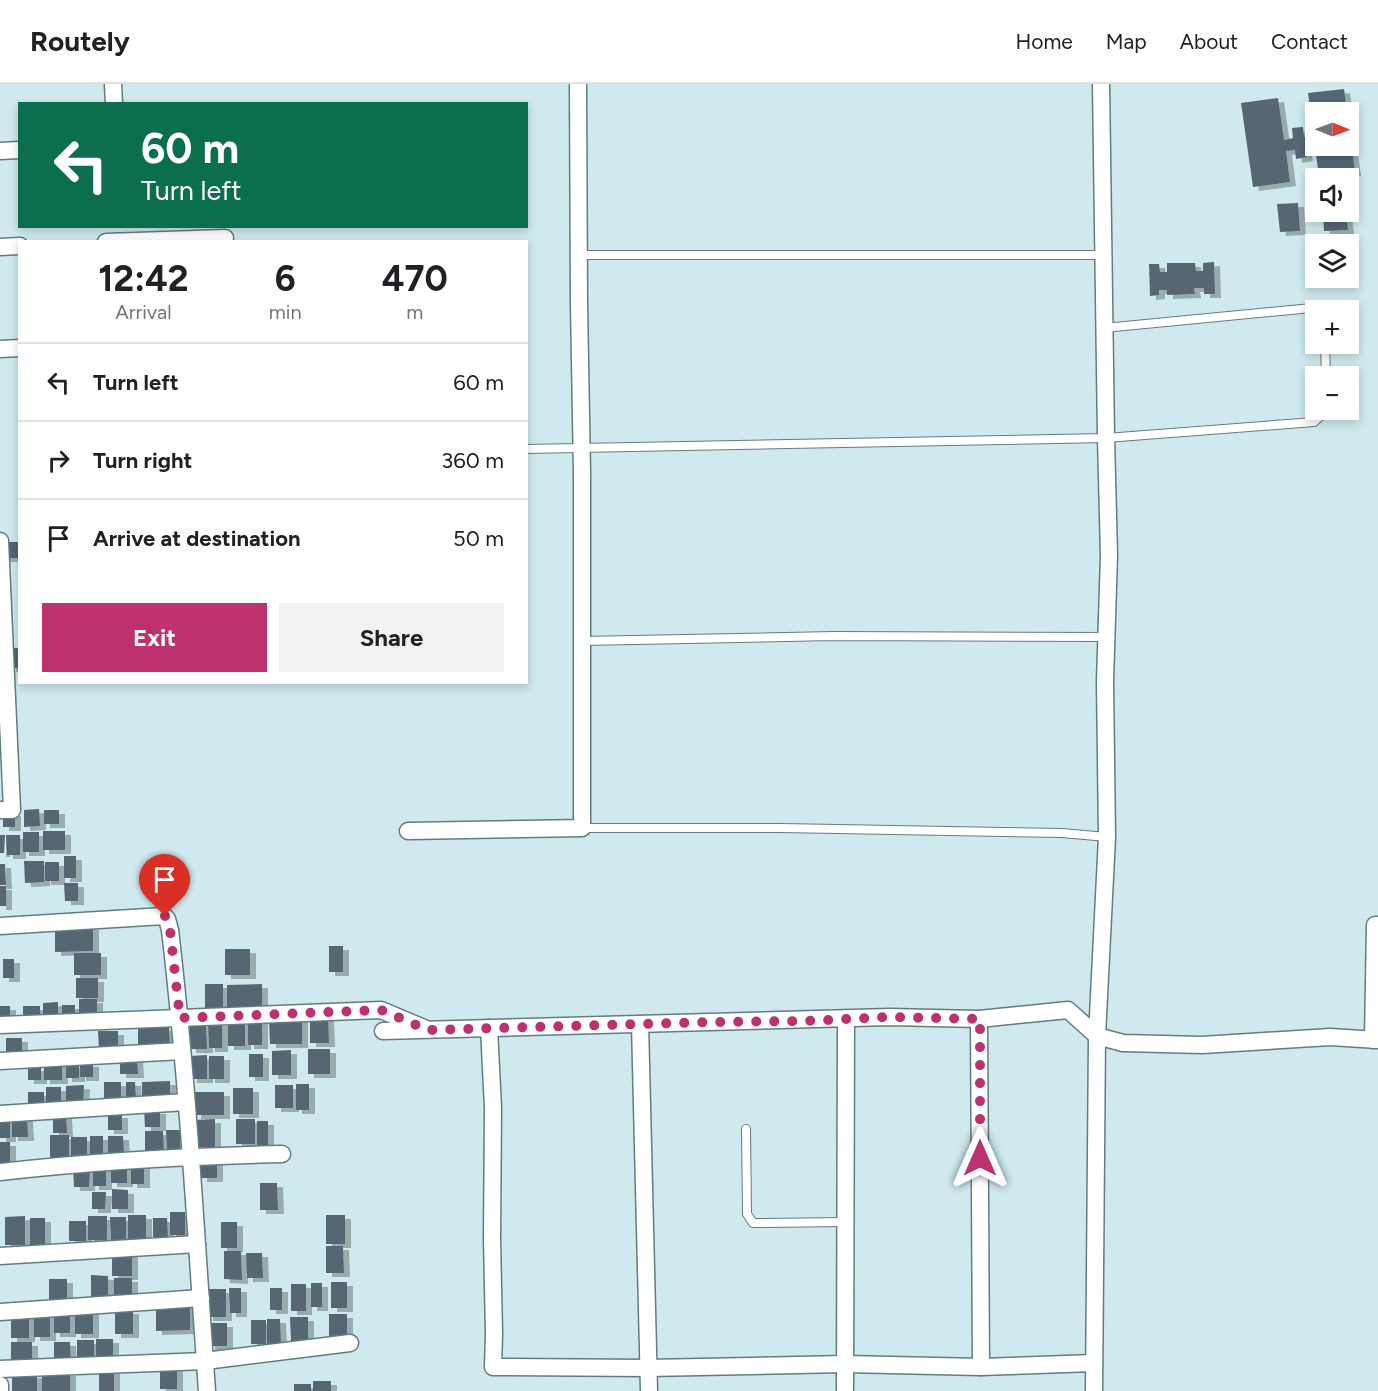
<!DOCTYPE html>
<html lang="en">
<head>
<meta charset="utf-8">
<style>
	:root { --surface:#fff; --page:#f2f2f2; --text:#202124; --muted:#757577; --line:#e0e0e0; --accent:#bb326e }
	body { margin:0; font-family:Figtree,sans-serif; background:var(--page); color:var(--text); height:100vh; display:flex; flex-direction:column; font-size:22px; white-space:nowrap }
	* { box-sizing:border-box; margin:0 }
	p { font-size:20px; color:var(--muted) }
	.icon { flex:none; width:33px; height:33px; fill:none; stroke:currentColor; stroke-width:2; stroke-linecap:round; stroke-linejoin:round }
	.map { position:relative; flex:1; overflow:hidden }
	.panel { position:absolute; left:18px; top:156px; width:510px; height:444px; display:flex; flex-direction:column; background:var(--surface); border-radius:0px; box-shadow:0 3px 9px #0003 }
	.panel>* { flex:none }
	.banner { position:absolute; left:18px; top:18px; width:510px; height:126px; border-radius:0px; box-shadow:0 3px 9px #0003; background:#0b6e4f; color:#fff; overflow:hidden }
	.needle { width:39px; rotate:91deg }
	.fabs { position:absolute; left:1305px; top:18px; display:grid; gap:12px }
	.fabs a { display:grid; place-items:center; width:54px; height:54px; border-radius:0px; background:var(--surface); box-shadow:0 3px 9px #0003; font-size:30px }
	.pin { position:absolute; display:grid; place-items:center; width:51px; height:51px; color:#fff; margin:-62px -26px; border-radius:50% 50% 50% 0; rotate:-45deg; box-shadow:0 0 6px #0007 }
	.pin .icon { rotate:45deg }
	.me { position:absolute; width:66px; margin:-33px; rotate:0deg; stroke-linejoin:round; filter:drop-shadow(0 0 4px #0008) }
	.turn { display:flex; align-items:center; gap:21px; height:126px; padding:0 24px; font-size:27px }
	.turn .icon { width:78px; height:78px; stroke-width:2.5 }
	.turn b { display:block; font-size:42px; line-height:51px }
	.eta { display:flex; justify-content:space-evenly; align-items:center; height:102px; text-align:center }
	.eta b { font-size:36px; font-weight:700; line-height:42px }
	.primary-button { display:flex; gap:12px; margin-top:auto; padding:12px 24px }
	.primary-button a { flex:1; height:69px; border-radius:0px; background:var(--accent); color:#fff; font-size:24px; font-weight:700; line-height:69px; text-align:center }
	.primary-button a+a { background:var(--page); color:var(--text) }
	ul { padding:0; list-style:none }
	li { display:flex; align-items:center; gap:18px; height:78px; padding:0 24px; border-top:2px solid var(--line) }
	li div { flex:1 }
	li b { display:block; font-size:22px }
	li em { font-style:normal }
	header { display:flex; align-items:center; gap:36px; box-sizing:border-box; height:84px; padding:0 30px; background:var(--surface); border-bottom:2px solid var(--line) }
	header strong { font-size:28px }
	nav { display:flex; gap:33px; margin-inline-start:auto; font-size:21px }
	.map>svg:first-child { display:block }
	.building { fill:#566673; filter:url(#shadow) }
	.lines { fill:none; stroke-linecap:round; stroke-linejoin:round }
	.service-casing { stroke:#647c81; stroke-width:10 }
	.minor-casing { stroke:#647c81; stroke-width:19 }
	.service { stroke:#fff; stroke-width:8 }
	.minor { stroke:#fff; stroke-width:16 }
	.route { stroke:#bb326e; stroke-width:10; stroke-dasharray:0 18 }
</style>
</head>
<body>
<header>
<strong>Routely</strong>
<nav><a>Home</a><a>Map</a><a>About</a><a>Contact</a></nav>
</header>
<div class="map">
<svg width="1378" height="1307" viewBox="0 0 1378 1307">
	<defs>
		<filter id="shadow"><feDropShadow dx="6" dy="4" stdDeviation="0" flood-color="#0004"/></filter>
	</defs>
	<rect width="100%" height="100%" fill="#cfe9ee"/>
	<g class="building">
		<path d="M1344,5l3,23h-31v34h32v-13h2l5,39 -36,5 -4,-30 -10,1 2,9 -11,2 -1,-9 -9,1 4,31 -37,5 -12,-84 37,-5 6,42 9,-2 -1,-10 11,-1 1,10 10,-2 -6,-42z"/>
		<path d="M1298,119l2,28 -20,1 -3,-28z"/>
		<path d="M1323,128h23l2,18 -24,1z"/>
		<path d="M1214,178l1,32h-11v-6h-10l1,6 -28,1v-5h-8v5l-9,1 -1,-32h10l1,8h7v-9h28l1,8h7v-8z"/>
		<rect x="1" y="458" width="19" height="16"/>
		<rect x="10" y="564" width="10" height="20"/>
		<path d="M39,725l1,17 -16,1v-17z"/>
		<rect x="44" y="726" width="15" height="14"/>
		<rect x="3" y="728" width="12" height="15"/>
		<rect x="43" y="747" width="22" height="19"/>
		<rect x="23" y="748" width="16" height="20"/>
		<path d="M0,751h5l-1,18h-4z"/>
		<path d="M6,751h14v20h-13z"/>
		<rect x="64" y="772" width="12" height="22"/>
		<path d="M24,777h20v21l-19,1z"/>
		<rect x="45" y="778" width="14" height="19"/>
		<path d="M0,780h5l1,21h-6z"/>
		<path d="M64,799h14v18h-13z"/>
		<rect x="0" y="802" width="6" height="20"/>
		<path d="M55,842h38v25l-38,1z"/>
		<rect x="329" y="862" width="14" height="26"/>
		<rect x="225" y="865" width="25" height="26"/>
		<rect x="74" y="869" width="27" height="22"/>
		<rect x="3" y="875" width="11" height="19"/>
		<rect x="76" y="894" width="22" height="20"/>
		<rect x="205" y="900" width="18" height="28"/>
		<path d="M262,900v29h-35v-28z"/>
		<rect x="79" y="915" width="18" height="21"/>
		<path d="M58,918v19h-15v-18z"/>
		<rect x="62" y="921" width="13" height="15"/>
		<rect x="0" y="922" width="10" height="16"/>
		<rect x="23" y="922" width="17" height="16"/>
		<path d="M310,932h18l1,27h-19z"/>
		<path d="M302,933v27h-32l-1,-26z"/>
		<path d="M262,935v26h-14v-25z"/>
		<rect x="228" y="937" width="17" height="25"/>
		<path d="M208,938h14v26h-13z"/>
		<path d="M190,939h16l1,26h-17z"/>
		<path d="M138,943h31l1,20h-32z"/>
		<path d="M98,947h20v20h-19z"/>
		<rect x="6" y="954" width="16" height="18"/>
		<rect x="308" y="965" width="22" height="25"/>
		<path d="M291,966v25h-19v-24z"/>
		<rect x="249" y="970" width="14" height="23"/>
		<path d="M207,971v24h-16v-23z"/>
		<rect x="209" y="972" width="15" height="23"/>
		<path d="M120,973h17l1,17h-18z"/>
		<rect x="44" y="978" width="18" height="18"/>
		<rect x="80" y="979" width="13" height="14"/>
		<rect x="66" y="980" width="13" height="14"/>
		<rect x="28" y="983" width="13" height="13"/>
		<path d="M170,997v18h-28v-17z"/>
		<rect x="104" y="998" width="17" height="20"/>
		<path d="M126,998h9l1,18h-10z"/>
		<rect x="296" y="1000" width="13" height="26"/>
		<path d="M84,1001l-1,21h-17v-20z"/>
		<rect x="275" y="1001" width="18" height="23"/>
		<rect x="46" y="1003" width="15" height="18"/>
		<rect x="233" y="1004" width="20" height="26"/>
		<rect x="28" y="1008" width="16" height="14"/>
		<rect x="195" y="1008" width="29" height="23"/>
		<path d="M144,1026h16v17h-15z"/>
		<path d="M53,1030h13l1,19h-14z"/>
		<rect x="108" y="1030" width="14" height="16"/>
		<path d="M12,1033h15l1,20h-16z"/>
		<rect x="0" y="1034" width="10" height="20"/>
		<path d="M215,1035v28h-21v-27z"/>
		<rect x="236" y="1035" width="19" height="25"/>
		<rect x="257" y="1037" width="11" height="24"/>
		<path d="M166,1046h14v21h-13z"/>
		<path d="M145,1047h18l1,21 -19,1z"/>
		<rect x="50" y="1051" width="19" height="24"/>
		<rect x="90" y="1052" width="13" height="19"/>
		<path d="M108,1052h15l1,18h-16z"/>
		<rect x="71" y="1053" width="16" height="22"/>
		<rect x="0" y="1058" width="10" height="25"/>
		<rect x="201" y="1073" width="16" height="21"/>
		<rect x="131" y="1079" width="13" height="21"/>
		<rect x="111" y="1080" width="16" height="19"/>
		<rect x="93" y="1081" width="13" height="21"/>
		<path d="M73,1082h17l-1,21h-15z"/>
		<path d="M260,1099h17l1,27h-18z"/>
		<path d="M112,1105l16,1v19h-16z"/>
		<path d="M92,1108h14l-1,17h-13z"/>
		<rect x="170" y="1128" width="15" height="23"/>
		<path d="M128,1131h18v24l-18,1z"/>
		<rect x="326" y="1131" width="19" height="29"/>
		<path d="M25,1132v29h-20v-28z"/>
		<rect x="88" y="1132" width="19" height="24"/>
		<path d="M110,1133h16v23h-15z"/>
		<path d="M30,1134h15v28l-15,-1z"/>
		<path d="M153,1134h14l1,19h-15z"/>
		<rect x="69" y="1137" width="17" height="20"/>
		<rect x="221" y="1138" width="16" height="26"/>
		<path d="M326,1162h17l1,27h-18z"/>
		<path d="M224,1167h17l1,29 -18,-1z"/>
		<rect x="112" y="1169" width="20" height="23"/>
		<path d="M246,1169h16l1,25h-16z"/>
		<path d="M91,1191l17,1v26h-17z"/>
		<rect x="114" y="1194" width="18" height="24"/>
		<path d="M49,1195h18v23l-18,1z"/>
		<rect x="331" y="1198" width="16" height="26"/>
		<rect x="311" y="1199" width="11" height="24"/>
		<rect x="291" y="1200" width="15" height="27"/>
		<path d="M229,1204h12v25h-11z"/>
		<rect x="270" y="1204" width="12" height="22"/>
		<rect x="207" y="1205" width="19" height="28"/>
		<path d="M156,1220h34v26l-34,1z"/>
		<rect x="75" y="1226" width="18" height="24"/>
		<rect x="115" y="1226" width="18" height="24"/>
		<rect x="54" y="1228" width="16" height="21"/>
		<rect x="34" y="1229" width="16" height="24"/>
		<rect x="329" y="1230" width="18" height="26"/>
		<rect x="11" y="1231" width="18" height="23"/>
		<path d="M290,1233h18v24h-17z"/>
		<path d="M267,1235h13l1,25h-14z"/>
		<rect x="251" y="1236" width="15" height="24"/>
		<rect x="209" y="1239" width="18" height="23"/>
		<rect x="96" y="1255" width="17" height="22"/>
		<rect x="77" y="1256" width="17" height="21"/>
		<rect x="11" y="1258" width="21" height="24"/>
		<path d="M54,1258h16l1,21h-17z"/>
		<path d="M177,1281v24h-17v-23z"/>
		<rect x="99" y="1286" width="15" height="21"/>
		<rect x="42" y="1288" width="28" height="19"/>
		<path d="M37,1290v17h-25v-16z"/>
		<rect x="313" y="1297" width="18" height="10"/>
		<rect x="294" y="1300" width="17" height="7"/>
	</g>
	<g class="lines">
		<g class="service-casing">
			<g id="service">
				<path d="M579,171h524"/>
				<path d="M1104,244l208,-20 4,7"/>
				<path d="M1325,260l1,32"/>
				<path d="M526,365l580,-11 208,-16 13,-12"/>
				<path d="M582,557l252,-5 273,1"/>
				<path d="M582,744h199l281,5 45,4"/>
				<path d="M746,1045l1,85 6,9 93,-1"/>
			</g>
		</g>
		<g class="minor-casing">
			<g id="minor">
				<path d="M113,0l1,20"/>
				<path d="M0,67l20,-1"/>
				<path d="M106,158l119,-4"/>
				<path d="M0,163l20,-1"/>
				<path d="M0,265l20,-1"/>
				<path d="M0,457l12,269h-12"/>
				<path d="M408,747l174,-3v-354l-3,-171 -1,-219"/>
				<path d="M0,842l164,-10 3,3 3,11c18,153 26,307 37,461"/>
				<path d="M979,935l2,348"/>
				<path d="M640,940l9,367"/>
				<path d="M0,941l381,-15 43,18"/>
				<path d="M489,944l4,80 -1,130 2,96 -1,33 155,1 197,-4 136,3 113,-4"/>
				<path d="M383,947l506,-14 90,2 89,-9 29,26 26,7 79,2 128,-8 48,3"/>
				<path d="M1373,956l2,-115h3"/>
				<path d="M0,977l182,-10"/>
				<path d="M0,1030l186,-12"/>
				<path d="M0,1088c94,-11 188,-16 282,-18"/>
				<path d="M0,1172l197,-12"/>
				<path d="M0,1228l201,-14"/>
				<path d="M0,1285l205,-8 145,-18"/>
				<path d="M0,1301v6"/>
				<path d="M845,1307l1,-372"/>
				<path d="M1094,1307l3,-355 10,-199 -2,-156 4,-126 -3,-117 -5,-354"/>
			</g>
		</g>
		<use href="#service" class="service"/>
		<use href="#minor" class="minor"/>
	</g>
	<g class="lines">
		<path class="route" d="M165,832l5,14 10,88 201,-8 47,20 287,-8 91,-1 83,-4 91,2v139"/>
	</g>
</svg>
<div class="fabs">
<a><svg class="needle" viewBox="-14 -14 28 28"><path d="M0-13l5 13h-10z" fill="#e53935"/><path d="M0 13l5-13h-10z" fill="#757577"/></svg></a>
<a><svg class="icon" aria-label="sound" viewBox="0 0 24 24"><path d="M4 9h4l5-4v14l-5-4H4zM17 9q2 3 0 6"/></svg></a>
<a><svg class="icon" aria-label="layers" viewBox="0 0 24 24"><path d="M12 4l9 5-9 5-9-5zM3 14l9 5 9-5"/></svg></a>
<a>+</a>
<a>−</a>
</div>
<div class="pin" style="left:165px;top:832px;background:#d93025"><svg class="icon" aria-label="arrive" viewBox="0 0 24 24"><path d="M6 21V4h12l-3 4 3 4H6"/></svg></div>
<svg class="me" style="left:980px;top:1074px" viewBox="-20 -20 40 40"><path d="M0-17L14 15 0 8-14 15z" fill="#bb326e" stroke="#fff" stroke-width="4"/></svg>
<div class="banner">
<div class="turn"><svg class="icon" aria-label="left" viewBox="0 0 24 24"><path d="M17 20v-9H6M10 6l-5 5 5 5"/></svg><div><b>60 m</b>Turn left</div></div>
</div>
<section class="panel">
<div class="eta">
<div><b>12:42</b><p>Arrival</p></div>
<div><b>6</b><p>min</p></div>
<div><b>470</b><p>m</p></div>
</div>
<ul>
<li><svg class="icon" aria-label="left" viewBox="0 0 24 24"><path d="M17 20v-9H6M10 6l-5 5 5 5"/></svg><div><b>Turn left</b></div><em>60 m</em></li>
<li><svg class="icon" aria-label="right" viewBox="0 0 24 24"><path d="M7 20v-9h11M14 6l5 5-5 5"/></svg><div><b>Turn right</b></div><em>360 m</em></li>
<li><svg class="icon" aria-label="arrive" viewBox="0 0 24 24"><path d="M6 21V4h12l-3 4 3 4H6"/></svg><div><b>Arrive at destination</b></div><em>50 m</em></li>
</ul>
<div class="primary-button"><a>Exit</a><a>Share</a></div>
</section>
</div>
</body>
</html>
